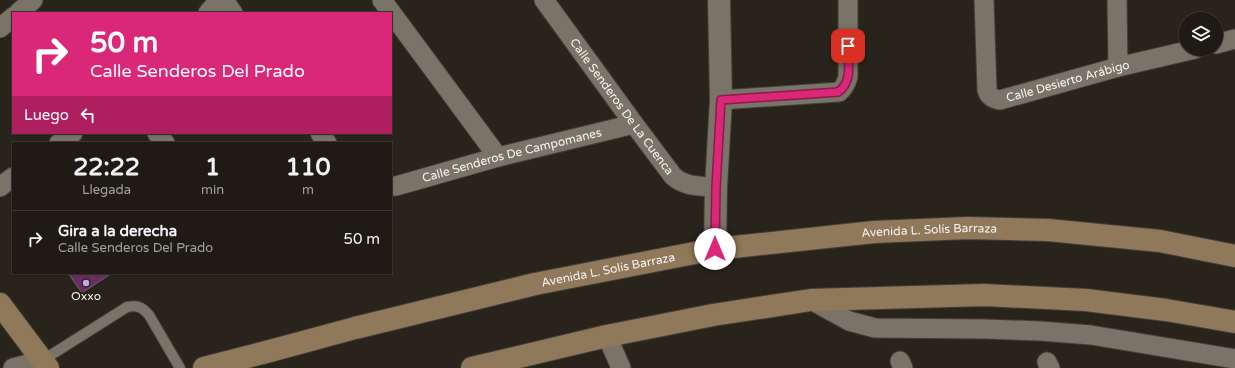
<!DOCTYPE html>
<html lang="es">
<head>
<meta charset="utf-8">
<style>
	:root { --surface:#1f1b14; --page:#27241d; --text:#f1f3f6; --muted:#a1a1a0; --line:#3c3934 }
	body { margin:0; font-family:"Varela Round",sans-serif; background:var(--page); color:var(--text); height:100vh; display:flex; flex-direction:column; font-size:15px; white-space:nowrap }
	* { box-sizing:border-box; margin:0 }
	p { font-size:13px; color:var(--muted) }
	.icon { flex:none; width:22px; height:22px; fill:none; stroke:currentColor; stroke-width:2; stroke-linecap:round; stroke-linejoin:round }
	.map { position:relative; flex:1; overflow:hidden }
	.drawer { position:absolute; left:12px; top:142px; width:380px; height:132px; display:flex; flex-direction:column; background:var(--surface); border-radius:0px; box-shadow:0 1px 3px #0004,0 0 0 1px var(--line) }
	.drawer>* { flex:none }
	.guide { position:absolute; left:12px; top:12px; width:380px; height:122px; border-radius:0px; box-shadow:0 1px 3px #0004,0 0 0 1px var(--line); background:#db2777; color:#fff; overflow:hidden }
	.fabs { position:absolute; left:1179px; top:12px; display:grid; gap:8px }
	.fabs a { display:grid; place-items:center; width:44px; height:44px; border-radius:50%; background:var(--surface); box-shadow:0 1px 3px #0004,0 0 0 1px var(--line); font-size:20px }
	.pin { position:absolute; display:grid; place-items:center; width:34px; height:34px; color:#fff; margin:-17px; border-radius:8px; box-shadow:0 2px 6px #0006 }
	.me { position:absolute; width:44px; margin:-22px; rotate:0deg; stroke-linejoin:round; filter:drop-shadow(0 0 3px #0008) }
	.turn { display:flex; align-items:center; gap:14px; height:84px; padding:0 12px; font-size:18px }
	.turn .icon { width:52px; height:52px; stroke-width:2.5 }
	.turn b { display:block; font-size:28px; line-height:34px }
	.then { display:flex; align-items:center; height:38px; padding:0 12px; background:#0003; gap:8px; font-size:15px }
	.eta { display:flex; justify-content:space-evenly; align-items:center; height:68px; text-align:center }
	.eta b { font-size:24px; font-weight:700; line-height:28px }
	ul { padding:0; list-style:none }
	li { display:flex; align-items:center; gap:12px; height:56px; padding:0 12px; border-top:1px solid var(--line) }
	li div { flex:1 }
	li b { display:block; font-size:15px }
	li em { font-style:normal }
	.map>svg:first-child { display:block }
	.building { fill:#66315f; stroke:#6e636c }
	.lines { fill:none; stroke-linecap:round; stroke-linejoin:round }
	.service-casing { stroke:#444039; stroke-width:12 }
	.minor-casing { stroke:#444039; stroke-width:21 }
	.tertiary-casing { stroke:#444039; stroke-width:24 }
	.secondary-casing { stroke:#444039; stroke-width:24 }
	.service { stroke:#797368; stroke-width:10 }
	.minor { stroke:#797368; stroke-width:19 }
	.tertiary { stroke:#797368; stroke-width:22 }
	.secondary { stroke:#90785a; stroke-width:22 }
	.route-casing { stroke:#8e194d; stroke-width:10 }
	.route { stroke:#db2777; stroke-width:7 }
	.poi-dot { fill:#c9a5ee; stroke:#29241b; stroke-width:1.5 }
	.labels { text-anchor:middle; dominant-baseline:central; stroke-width:4; stroke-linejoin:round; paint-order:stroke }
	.street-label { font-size:12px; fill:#f7f3ed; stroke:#29241b }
	.poi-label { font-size:12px; fill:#f7f3ed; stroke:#29241b }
</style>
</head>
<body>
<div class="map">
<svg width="1235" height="368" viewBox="0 0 1235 368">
	<rect width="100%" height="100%" fill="#29241b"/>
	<path class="building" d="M68,273h44l-30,20z"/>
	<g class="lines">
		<g class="service-casing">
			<path id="service" d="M43,360l84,-53c11,-2 15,0 22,8l31,53"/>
		</g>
		<g class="minor-casing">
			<g id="minor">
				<path d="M224,0l9,13"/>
				<path d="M382,0l116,157"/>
				<path id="s1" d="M544,0l90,124 39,52c12,11 27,10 43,11"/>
				<path id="s2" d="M984,0l3,90c2,7 6,9 13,10l118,-33 77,-18"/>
				<path d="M1117,0l1,67"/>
				<path d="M18,13l15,-13"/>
				<path d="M208,13l11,-13"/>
				<path d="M0,28l13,-11"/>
				<path d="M1216,44l19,-5"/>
				<path d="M721,100l118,-8c5,-4 7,-8 9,-15v-77"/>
				<path d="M157,133l8,10"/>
				<path d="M320,133l7,10"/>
				<path d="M59,143l14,-10"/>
				<path id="s3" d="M391,186h5l102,-29 136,-33"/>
				<path d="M0,187l13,-10"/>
				<path d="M811,300l38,21 26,7 110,1 55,2 51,4 144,24"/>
				<path d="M607,336l14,32"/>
				<path d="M900,361l3,7"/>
				<path d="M1047,362l3,6"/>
				<path d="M13,368l30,-8"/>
			</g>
		</g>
		<g class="tertiary-casing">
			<path id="tertiary" d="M715,249l1,-62 5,-87 -2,-100"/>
		</g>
		<g class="secondary-casing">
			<g id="secondary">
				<path d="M0,304l48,64"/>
				<path id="s4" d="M204,368l66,-17 85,-23 180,-44 180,-35 159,-17 94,-4 80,2 112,11 75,15"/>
				<path d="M472,368l135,-32 106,-21 98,-15 173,-5 102,5 80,10 69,12"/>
			</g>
		</g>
		<use href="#service" class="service"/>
		<use href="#minor" class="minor"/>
		<use href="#tertiary" class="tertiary"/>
		<use href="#secondary" class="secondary"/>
	</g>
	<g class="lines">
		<g class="route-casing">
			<path id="route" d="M715,249l1,-62 5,-87 117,-8c15,-10 10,-30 10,-46"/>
		</g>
		<use href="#route" class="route"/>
	</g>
	<circle class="poi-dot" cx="86" cy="283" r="4"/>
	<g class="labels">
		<g class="street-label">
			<text stroke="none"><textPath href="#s2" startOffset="178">Calle Desierto Arábigo</textPath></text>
			<text stroke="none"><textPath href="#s1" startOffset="132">Calle Senderos De La Cuenca</textPath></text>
			<text stroke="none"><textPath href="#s3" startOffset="125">Calle Senderos De Campomanes</textPath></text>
			<text stroke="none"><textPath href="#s4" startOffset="740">Avenida L. Solís Barraza</textPath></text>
			<text stroke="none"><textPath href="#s4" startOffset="416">Avenida L. Solís Barraza</textPath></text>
		</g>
		<g class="poi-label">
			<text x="86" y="296">Oxxo</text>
		</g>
	</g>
</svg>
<div class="fabs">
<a><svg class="icon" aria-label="layers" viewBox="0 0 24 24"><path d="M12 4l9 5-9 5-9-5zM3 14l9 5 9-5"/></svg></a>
</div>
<div class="pin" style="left:848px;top:46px;background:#d93025"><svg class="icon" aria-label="arrive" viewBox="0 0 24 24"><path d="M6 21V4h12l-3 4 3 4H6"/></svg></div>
<svg class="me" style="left:715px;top:249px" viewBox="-20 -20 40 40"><circle r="19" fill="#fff"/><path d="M0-13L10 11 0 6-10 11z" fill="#db2777"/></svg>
<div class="guide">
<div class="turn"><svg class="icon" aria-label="right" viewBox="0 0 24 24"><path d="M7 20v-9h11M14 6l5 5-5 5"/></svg><div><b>50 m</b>Calle Senderos Del Prado</div></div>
<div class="then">Luego<svg class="icon" aria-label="left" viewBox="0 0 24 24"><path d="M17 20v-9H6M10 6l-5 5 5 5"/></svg></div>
</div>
<section class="drawer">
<div class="eta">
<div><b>22:22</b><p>Llegada</p></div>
<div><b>1</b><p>min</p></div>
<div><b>110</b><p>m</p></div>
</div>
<ul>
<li><svg class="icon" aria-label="right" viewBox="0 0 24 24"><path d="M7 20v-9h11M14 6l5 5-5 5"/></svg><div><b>Gira a la derecha</b><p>Calle Senderos Del Prado</p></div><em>50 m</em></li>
</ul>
</section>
</div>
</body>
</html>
